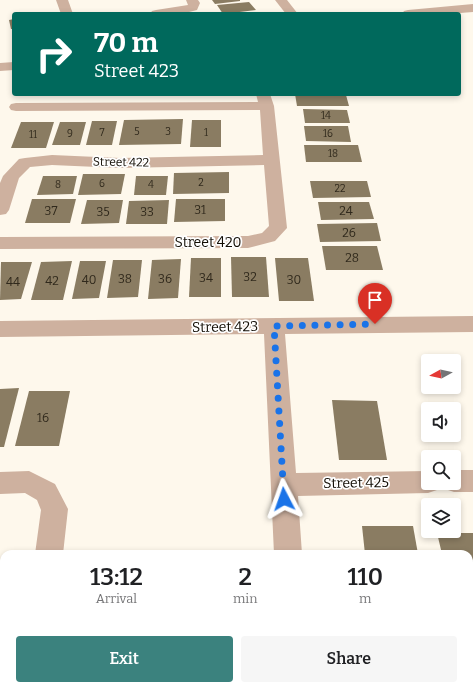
<!DOCTYPE html>
<html lang="en">
<head>
<meta charset="utf-8">
<style>
	:root { --surface:#fff; --page:#f6f6f6; --text:#202124; --muted:#757577; --accent:#3b827e }
	body { margin:0; font-family:Bitter,serif; background:var(--page); color:var(--text); height:100vh; display:flex; flex-direction:column; font-size:15px; white-space:nowrap }
	* { box-sizing:border-box; margin:0 }
	p { font-size:13px; color:var(--muted) }
	.icon { flex:none; width:22px; height:22px; fill:none; stroke:currentColor; stroke-width:2; stroke-linecap:round; stroke-linejoin:round }
	.map { position:relative; flex:1; overflow:hidden }
	.sheet { position:absolute; left:0px; top:550px; width:473px; height:140px; display:flex; flex-direction:column; background:var(--surface); border-radius:12px 12px 0 0; box-shadow:0 2px 6px #0003 }
	.sheet>* { flex:none }
	.banner { position:absolute; left:12px; top:12px; width:449px; height:84px; border-radius:4px; box-shadow:0 2px 6px #0003; background:#00695c; color:#fff; overflow:hidden }
	.needle { width:26px; rotate:262deg }
	.buttons { position:absolute; left:421px; top:354px; display:grid; gap:8px }
	.buttons a { display:grid; place-items:center; width:40px; height:40px; border-radius:4px; background:var(--surface); box-shadow:0 2px 6px #0003; font-size:20px }
	.pin { position:absolute; display:grid; place-items:center; width:34px; height:34px; color:#fff; margin:-41px -17px; border-radius:50% 50% 50% 0; rotate:-45deg; box-shadow:0 0 4px #0007 }
	.pin .icon { rotate:45deg }
	.me { position:absolute; width:44px; margin:-22px; rotate:356deg; stroke-linejoin:round; filter:drop-shadow(0 0 3px #0008) }
	.turn { display:flex; align-items:center; gap:14px; height:84px; padding:0 16px; font-size:18px }
	.turn .icon { width:52px; height:52px; stroke-width:2.5 }
	.turn b { display:block; font-size:28px; line-height:34px }
	.eta { display:flex; justify-content:space-evenly; align-items:center; height:68px; text-align:center }
	.eta b { font-size:24px; font-weight:600; line-height:28px }
	.primary-button { display:flex; gap:8px; margin-top:auto; padding:8px 16px }
	.primary-button a { flex:1; height:46px; border-radius:4px; background:var(--accent); color:#fff; font-size:16px; font-weight:600; line-height:46px; text-align:center }
	.primary-button a+a { background:var(--page); color:var(--text) }
	.map>svg:first-child { display:block }
	.building { fill:#8a7c62 }
	.lines { fill:none; stroke-linecap:round; stroke-linejoin:round }
	.minor { fill:#ceb19f; fill-rule:evenodd }
	.route { stroke:#1a73e8; stroke-width:7; stroke-dasharray:0 12.6 }
	.labels { text-anchor:middle; dominant-baseline:central; stroke-width:3.5; stroke-linejoin:round; paint-order:stroke }
	.far-number-label { font-size:10px; fill:#30291c }
	.far-street-label { font-size:12px; fill:#120d04; stroke:#fff }
	.number-label { font-size:12px; fill:#30291c }
	.street-label { font-size:14px; fill:#120d04; stroke:#fff }
</style>
</head>
<body>
<div class="map">
<svg width="473" height="690" viewBox="0 0 473 690">
	<rect width="100%" height="100%" fill="#fef8ec"/>
	<g class="building">
		<path d="M212,0h28v1l-25,3z"/>
		<path d="M249,2l7,8 -33,4 -6,-9z"/>
		<path d="M14,19v10h-3l-2,-9z"/>
		<path d="M295,94l51,1 3,11h-52z"/>
		<path d="M303,109l44,1 3,13h-45z"/>
		<path d="M183,119l-2,25 -62,1 5,-25z"/>
		<path d="M192,120h29v27h-31z"/>
		<path d="M92,121h25l-5,24h-26z"/>
		<path d="M21,122h33l-8,26h-35z"/>
		<path d="M60,122h26l-6,23h-28z"/>
		<path d="M304,126h44l3,16 -45,-1z"/>
		<path d="M304,145h54l4,17h-56z"/>
		<path d="M229,172v21l-56,1 1,-21z"/>
		<path d="M83,174h42l-4,20 -43,1z"/>
		<path d="M43,176h34l-4,18 -36,1z"/>
		<path d="M136,176h32l-2,19h-32z"/>
		<path d="M310,181h57l4,16 -58,1z"/>
		<path d="M32,199h44l-6,24h-45z"/>
		<path d="M176,199h49v22l-51,1z"/>
		<path d="M87,200h36l-4,23 -38,1z"/>
		<path d="M169,200l-2,24h-41l3,-23z"/>
		<path d="M318,202h51l5,17 -53,1z"/>
		<path d="M377,223l4,18 -61,1 -3,-18z"/>
		<path d="M322,246h55l6,24h-57z"/>
		<path d="M231,257h35l3,40h-37z"/>
		<path d="M191,258h30v39h-32z"/>
		<path d="M275,258h33l6,43h-35z"/>
		<path d="M181,259l-3,39 -30,1 4,-39z"/>
		<path d="M113,260h29l-4,37 -31,1z"/>
		<path d="M72,261l-9,39h-32l10,-38z"/>
		<path d="M80,261h26l-7,37 -27,1z"/>
		<path d="M1,262h31l-11,37 -21,1z"/>
		<path d="M19,388l-15,59h-4v-58z"/>
		<path d="M29,391h41l-11,55h-44z"/>
		<path d="M332,400l45,1 10,59h-48z"/>
		<path d="M362,526h51l5,28h-53z"/>
		<path d="M437,533h36v82h-4v-61h-27z"/>
	</g>
	<g class="lines">
		<g class="minor">
			<path d="M56,0h12l5,14h-12z"/>
			<path d="M186,0h12l2,3 -3,7 -16,4h-31l2,-3 4,-1 32,-5z"/>
			<path d="M275,0h12l11,14h-12z"/>
			<path d="M473,4v8l-26,2h-45l2,-3 4,-1z"/>
			<path d="M14,62v8l-14,1v-8z"/>
			<path d="M256,94h14l4,12 13,122 -12,13 -27,7 -248,1v-12l248,-1 14,-3 7,-7 -5,-61 -144,3 -68,-3 -22,2 -11,11 -10,32 -3,4 -6,1v-32l3,-7 16,-17 6,-1 27,-3 68,3 143,-3 -3,-45 -244,1 -5,-1 -2,-3 2,-3 5,-1 242,-1z"/>
			<path d="M473,316v16l-188,2 11,139 132,-2v12h13l-4,7 -9,3 -130,3 4,58h-28l-10,-220 -264,3v-16z"/>
			<path d="M454,470h19v22h-19l-9,-3 -3,-6h12z"/>
			<path d="M29,471l26,13 13,25 -5,45h-28l6,-44 -4,-10 -12,-7 -25,1v-22z"/>
			<path d="M14,686h32l-1,4h-32z"/>
			<rect x="281" y="686" width="32" height="4"/>
		</g>
	</g>
	<g class="lines">
		<path class="route" d="M284,499l-10,-173 101,-2"/>
	</g>
	<g class="labels">
		<g class="far-number-label">
			<text x="326" y="116">14</text>
			<text x="137" y="132">5</text>
			<text x="168" y="132">3</text>
			<text x="102" y="133">7</text>
			<text x="206" y="133">1</text>
			<text x="70" y="134">9</text>
			<text x="328" y="134">16</text>
			<text x="33" y="135">11</text>
			<text x="333" y="154">18</text>
			<text x="201" y="183">2</text>
			<text x="102" y="184">6</text>
			<text x="58" y="185">8</text>
			<text x="151" y="185">4</text>
			<text x="340" y="189">22</text>
		</g>
		<g class="far-street-label">
			<text transform="translate(121 162) rotate(1)">Street 422</text>
		</g>
		<g class="number-label">
			<text x="200" y="210">31</text>
			<text x="51" y="211">37</text>
			<text x="346" y="211">24</text>
			<text x="103" y="212">35</text>
			<text x="147" y="212">33</text>
			<text x="349" y="233">26</text>
			<text x="352" y="258">28</text>
			<text x="250" y="277">32</text>
			<text x="206" y="278">34</text>
			<text x="125" y="279">38</text>
			<text x="165" y="279">36</text>
			<text x="89" y="280">40</text>
			<text x="294" y="280">30</text>
			<text x="52" y="281">42</text>
			<text x="13" y="282">44</text>
			<text x="43" y="418">16</text>
		</g>
		<g class="street-label">
			<text x="208" y="242">Street 420</text>
			<text transform="translate(225 327) rotate(-1)">Street 423</text>
			<text transform="translate(356 483) rotate(-1)">Street 425</text>
		</g>
	</g>
</svg>
<div class="buttons">
<a><svg class="needle" viewBox="-14 -14 28 28"><path d="M0-13l5 13h-10z" fill="#e53935"/><path d="M0 13l5-13h-10z" fill="#757577"/></svg></a>
<a><svg class="icon" aria-label="sound" viewBox="0 0 24 24"><path d="M4 9h4l5-4v14l-5-4H4zM17 9q2 3 0 6"/></svg></a>
<a><svg class="icon" aria-label="search" viewBox="0 0 24 24"><circle cx="10" cy="10" r="6"/><path d="M15 15l6 6"/></svg></a>
<a><svg class="icon" aria-label="layers" viewBox="0 0 24 24"><path d="M12 4l9 5-9 5-9-5zM3 14l9 5 9-5"/></svg></a>
</div>
<div class="pin" style="left:375px;top:324px;background:#d93025"><svg class="icon" aria-label="arrive" viewBox="0 0 24 24"><path d="M6 21V4h12l-3 4 3 4H6"/></svg></div>
<svg class="me" style="left:284px;top:499px" viewBox="-20 -20 40 40"><path d="M0-17L14 15 0 8-14 15z" fill="#1a73e8" stroke="#fff" stroke-width="4"/></svg>
<div class="banner">
<div class="turn"><svg class="icon" aria-label="right" viewBox="0 0 24 24"><path d="M7 20v-9h11M14 6l5 5-5 5"/></svg><div><b>70 m</b>Street 423</div></div>
</div>
<section class="sheet">
<div class="eta">
<div><b>13:12</b><p>Arrival</p></div>
<div><b>2</b><p>min</p></div>
<div><b>110</b><p>m</p></div>
</div>
<div class="primary-button"><a>Exit</a><a>Share</a></div>
</section>
</div>
</body>
</html>
